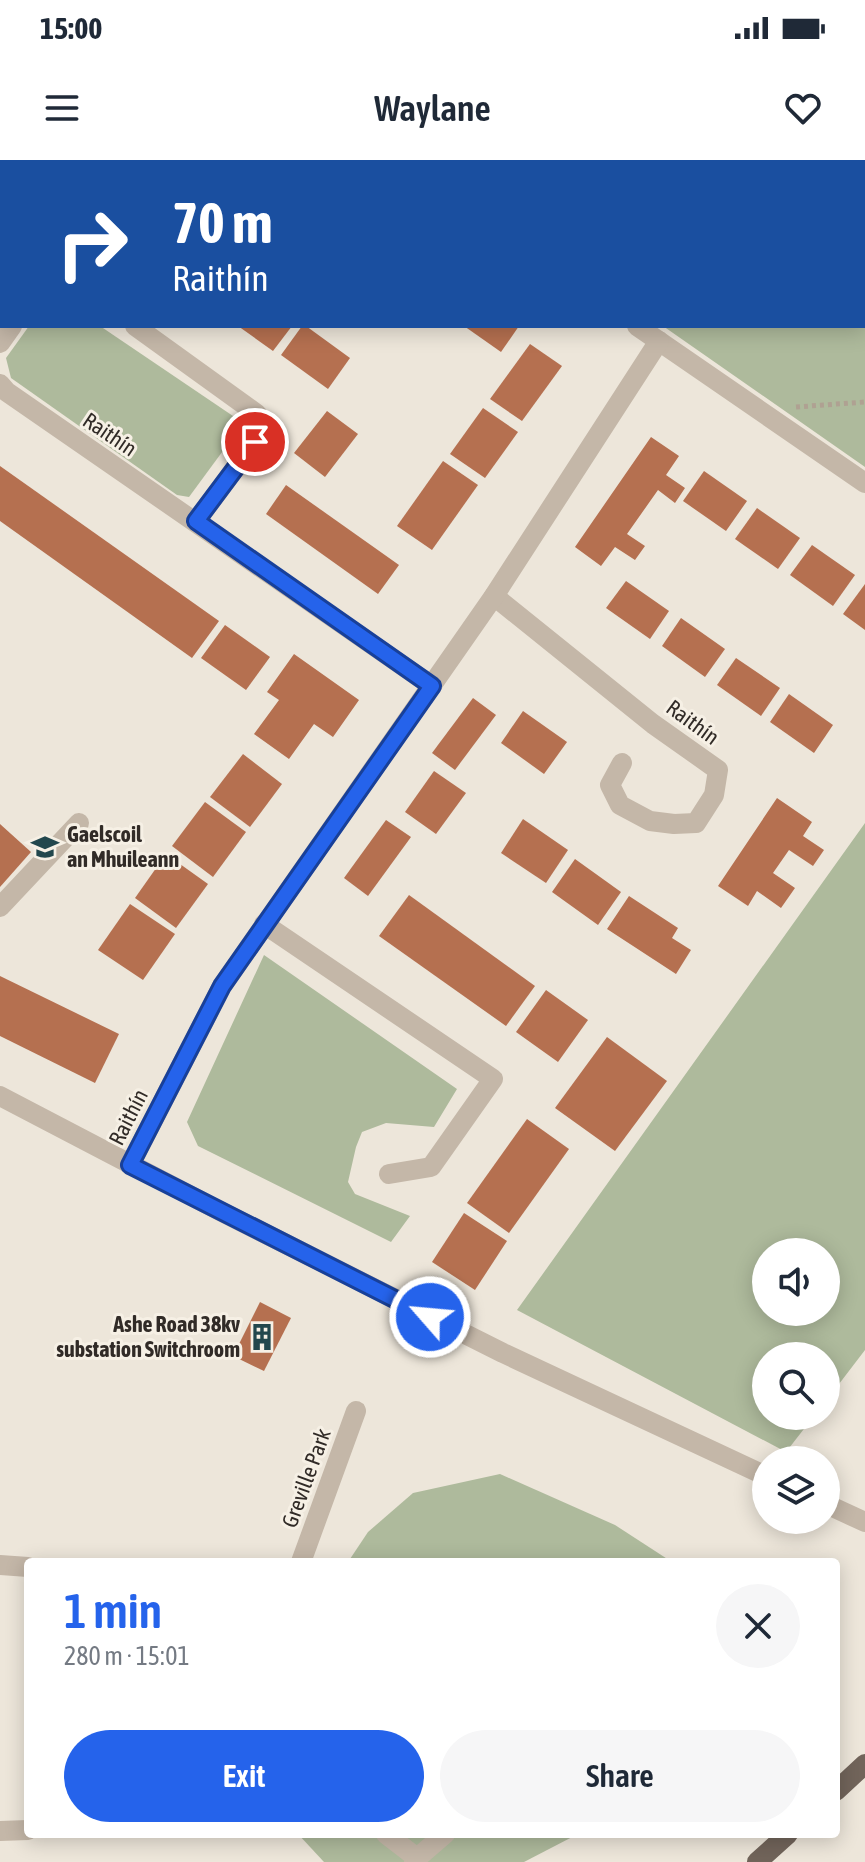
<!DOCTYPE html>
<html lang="en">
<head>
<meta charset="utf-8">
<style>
	:root { --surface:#fff; --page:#f6f6f7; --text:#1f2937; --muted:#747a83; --accent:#2563eb }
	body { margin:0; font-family:"Asap Condensed",sans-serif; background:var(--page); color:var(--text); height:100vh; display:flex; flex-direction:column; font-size:30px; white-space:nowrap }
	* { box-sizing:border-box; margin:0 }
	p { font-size:26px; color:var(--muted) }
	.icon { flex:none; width:44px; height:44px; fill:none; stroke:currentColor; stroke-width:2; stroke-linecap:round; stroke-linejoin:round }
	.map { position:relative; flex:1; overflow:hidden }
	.side { position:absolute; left:24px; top:1398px; width:816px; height:280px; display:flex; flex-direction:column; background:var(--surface); border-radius:8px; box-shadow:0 4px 20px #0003 }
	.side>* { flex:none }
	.banner { position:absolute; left:0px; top:0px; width:866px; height:168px; box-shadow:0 4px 20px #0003; background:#1a4fa0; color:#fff; overflow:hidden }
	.buttons { position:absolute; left:752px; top:1078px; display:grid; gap:16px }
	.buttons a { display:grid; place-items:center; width:88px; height:88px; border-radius:50%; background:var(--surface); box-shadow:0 4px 20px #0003; font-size:40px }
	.pin { position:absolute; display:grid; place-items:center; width:68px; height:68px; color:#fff; margin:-34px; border:4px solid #fff; border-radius:50%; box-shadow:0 2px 8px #0007 }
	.me { position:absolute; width:88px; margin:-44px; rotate:297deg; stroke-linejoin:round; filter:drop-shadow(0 0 6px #0008) }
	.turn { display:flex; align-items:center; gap:28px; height:168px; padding:0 40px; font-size:36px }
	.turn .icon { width:104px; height:104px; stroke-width:2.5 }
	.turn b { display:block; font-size:56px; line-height:68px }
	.round { display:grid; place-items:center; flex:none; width:84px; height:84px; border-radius:42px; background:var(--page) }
	.summary { display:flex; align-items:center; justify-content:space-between; height:136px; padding:0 40px }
	h1 { font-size:48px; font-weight:600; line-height:60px; color:var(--accent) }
	.primary-button { display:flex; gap:16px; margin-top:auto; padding:16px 40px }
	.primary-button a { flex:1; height:92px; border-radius:48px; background:var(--accent); color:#fff; font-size:32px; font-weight:600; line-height:92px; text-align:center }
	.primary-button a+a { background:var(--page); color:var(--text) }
	.status { display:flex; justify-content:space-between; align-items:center; height:56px; padding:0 40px; background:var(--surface); direction:ltr }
	.status svg { height:22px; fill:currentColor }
	header { display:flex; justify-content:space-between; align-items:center; height:104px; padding:0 40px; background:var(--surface); font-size:36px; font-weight:600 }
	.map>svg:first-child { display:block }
	.green { fill:#aeba9c; fill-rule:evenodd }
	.building { fill:#b57050 }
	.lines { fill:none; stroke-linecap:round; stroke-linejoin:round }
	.path { stroke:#afa192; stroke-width:5; stroke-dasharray:4 4; stroke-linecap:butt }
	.minor { stroke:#c4b7a8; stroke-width:20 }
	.major { stroke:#71645a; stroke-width:20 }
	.route-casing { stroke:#184099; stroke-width:20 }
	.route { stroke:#2563eb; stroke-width:14 }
	.labels { text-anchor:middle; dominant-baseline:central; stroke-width:6; stroke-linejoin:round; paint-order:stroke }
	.street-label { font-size:22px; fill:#312b27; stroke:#f6f0e5 }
	.poi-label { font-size:22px; font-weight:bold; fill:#312b27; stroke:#f6f0e5; text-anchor:start }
</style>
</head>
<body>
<div class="status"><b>15:00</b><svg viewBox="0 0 49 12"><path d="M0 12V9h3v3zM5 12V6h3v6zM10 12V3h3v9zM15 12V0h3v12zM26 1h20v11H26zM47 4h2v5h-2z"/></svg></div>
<header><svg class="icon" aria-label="menu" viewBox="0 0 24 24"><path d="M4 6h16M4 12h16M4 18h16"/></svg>Waylane<svg class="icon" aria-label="heart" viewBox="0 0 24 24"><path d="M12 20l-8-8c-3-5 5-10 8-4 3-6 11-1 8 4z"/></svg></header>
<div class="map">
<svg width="865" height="1702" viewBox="0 0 865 1702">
	<rect width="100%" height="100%" fill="#ede6da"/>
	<g class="green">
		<path d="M579,0h286v307l-202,-141h201v-164h-286z"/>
		<path d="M29,166h71l133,90 6,13 -50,68 -12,-2 -166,-117 -5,-20z"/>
		<path d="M865,663v527l-39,51v-45h-60v60h48l-28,36 -269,-142zM766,1092h60v60h-60z"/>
		<path d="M264,795l193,134 -23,38 -48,-4 -24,9 -6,15 -8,35 7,12 55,22 -19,26 -193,-96 -11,-24z"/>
		<path d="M500,1314l115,51 57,37h-324l20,-30 45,-39z"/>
		<path d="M298,1674h280l-54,28h-200z"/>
	</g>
	<g class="building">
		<path d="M238,166h54l-19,25z"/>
		<path d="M302,166h4l44,32 -22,31 -47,-34z"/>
		<path d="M464,166h55l-18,26z"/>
		<path d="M530,184l32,22 -40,55 -32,-22z"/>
		<path d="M483,248l35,24 -33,46 -35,-24z"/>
		<path d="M327,251l31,23 -33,43 -31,-24z"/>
		<path d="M651,277l28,19 -13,19 19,13 -10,15 -17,-13 -31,44 18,12 -10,14 -20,-13 -14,19 -26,-19z"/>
		<path d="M443,301l35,24 -46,65 -35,-24z"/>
		<path d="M0,306l219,155 -27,37 -192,-137z"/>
		<path d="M704,311l43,30 -21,30 -43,-30z"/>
		<path d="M286,325l113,80 -21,29 -112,-80z"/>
		<path d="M757,348l43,30 -22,31 -43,-30z"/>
		<path d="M812,385l43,30 -22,31 -43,-31z"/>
		<path d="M626,421l43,30 -19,28 -44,-31z"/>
		<path d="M865,424v46l-22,-16z"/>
		<path d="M681,458l44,31 -20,28 -43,-31z"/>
		<path d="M225,465l45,32 -24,33 -45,-32z"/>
		<path d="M294,494l65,46 -26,37 -19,-13 -25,35 -35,-25 25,-34 -12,-8z"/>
		<path d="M736,498l44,30 -19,28 -44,-31z"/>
		<path d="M789,534l44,31 -19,28 -44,-31z"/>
		<path d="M473,538l23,17 -41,55 -23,-17z"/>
		<path d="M523,551l44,31 -23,32 -43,-31z"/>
		<path d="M243,594l39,30 -32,43 -40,-30z"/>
		<path d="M434,611l32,22 -30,41 -31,-22z"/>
		<path d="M777,638l35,24 -9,14 21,14 -11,16 -24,-16 -16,23 22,15 -14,20 -24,-17 -9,15 -30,-20z"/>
		<path d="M205,642l41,30 -33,45 -41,-31z"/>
		<path d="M523,659l45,31 -22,33 -45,-30z"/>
		<path d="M386,660l25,17 -43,59 -24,-18z"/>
		<path d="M0,664l31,28 -31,35z"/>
		<path d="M166,694l42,30 -32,44 -41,-30z"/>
		<path d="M575,699l46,33 -23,33 -46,-33z"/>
		<path d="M409,735l126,91 -29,40 -127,-90z"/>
		<path d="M629,736l49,32 -6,10 19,12 -15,24 -69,-45z"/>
		<path d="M130,744l45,30 -32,46 -45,-30z"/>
		<path d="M0,816l119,58 -24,49 -95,-47z"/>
		<path d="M546,830l42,30 -30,42 -42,-30z"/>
		<path d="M607,877l60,44 -52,70 -60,-43z"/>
		<path d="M527,959l42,30 -60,84 -42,-30z"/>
		<path d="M464,1053l43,28 -32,49 -43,-28z"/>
		<path d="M260,1142l31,16 -27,53 -31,-15z"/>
	</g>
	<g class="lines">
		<path class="path" d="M796,247l69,-5"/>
		<g class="minor">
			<path d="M404,0l3,2"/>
			<path d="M135,166l122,88 2,13 -4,15 -59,79"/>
			<path d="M637,166l228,157"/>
			<path d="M0,183l12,-17"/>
			<path d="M0,224l7,8 425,294"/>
			<path d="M494,436l159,128 65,46 -4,25 -18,28 -22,1 -24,-3 -30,-16 -10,-20 12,-22"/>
			<path d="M0,747l79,-84"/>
			<path d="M264,764l229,155 -62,88 -42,7"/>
			<path d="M0,936l222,116 281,141 263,123"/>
			<path d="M130,1005l92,-179 272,-390 165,-255"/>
			<path d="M826,1344l39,18"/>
			<path d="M301,1402l55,-151"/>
			<path d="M0,1405l28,2"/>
			<path d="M0,1671l28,-1"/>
			<path d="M386,1674l31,24 -3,4"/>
			<path d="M417,1698l28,-24"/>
		</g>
		<g class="major">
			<path d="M836,1631l29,-27"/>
			<path d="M757,1702l31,-28"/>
		</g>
	</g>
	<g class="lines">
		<g class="route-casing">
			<path id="route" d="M255,282l-59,79 236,165 -210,300 -92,179 300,152"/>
		</g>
		<use href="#route" class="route"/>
	</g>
	<defs>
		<g id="school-bare" transform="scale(2.16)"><path d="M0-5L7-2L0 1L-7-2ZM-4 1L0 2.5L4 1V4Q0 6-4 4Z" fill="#22474d" stroke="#f6f0e5" stroke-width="2.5" paint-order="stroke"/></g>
		<g id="building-bare" transform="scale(2.16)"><path d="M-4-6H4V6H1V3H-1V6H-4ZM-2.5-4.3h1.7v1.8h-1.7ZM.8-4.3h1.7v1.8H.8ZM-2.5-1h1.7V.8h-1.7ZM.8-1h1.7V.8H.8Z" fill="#22474d" stroke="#f6f0e5" stroke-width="2.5" paint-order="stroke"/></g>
	</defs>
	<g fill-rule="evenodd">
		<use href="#school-bare" x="45" y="687"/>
		<use href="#building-bare" x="262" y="1177"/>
	</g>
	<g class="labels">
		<g class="street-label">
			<text transform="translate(110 274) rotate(34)">Raithín</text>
			<text transform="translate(693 562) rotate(36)">Raithín</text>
			<text transform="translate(128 957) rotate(-63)">Raithín</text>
			<text transform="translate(306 1318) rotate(-70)">Greville Park</text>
		</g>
		<g class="poi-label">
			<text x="67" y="674">Gaelscoil<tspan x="67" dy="25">an Mhuileann</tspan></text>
			<text x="240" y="1164" text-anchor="end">Ashe Road 38kv<tspan x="240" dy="25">substation Switchroom</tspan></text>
		</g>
	</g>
</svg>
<div class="buttons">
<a><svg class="icon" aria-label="sound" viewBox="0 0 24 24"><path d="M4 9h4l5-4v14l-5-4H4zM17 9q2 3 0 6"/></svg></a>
<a><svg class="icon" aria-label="search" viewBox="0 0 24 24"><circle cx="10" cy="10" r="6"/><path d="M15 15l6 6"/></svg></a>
<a><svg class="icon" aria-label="layers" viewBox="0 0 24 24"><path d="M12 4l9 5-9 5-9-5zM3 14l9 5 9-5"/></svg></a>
</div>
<div class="pin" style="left:255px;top:282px;background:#d93025"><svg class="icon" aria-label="arrive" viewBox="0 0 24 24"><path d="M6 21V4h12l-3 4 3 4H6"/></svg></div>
<svg class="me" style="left:430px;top:1157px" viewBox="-20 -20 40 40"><circle r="17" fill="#2563eb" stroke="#fff" stroke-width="3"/><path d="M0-11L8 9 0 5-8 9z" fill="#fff"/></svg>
<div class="banner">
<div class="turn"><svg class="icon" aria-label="right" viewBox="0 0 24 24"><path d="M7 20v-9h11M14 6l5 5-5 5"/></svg><div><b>70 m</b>Raithín</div></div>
</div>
<section class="side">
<div class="summary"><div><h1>1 min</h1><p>280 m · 15:01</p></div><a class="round"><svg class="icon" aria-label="close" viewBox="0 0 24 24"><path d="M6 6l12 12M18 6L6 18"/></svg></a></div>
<div class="primary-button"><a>Exit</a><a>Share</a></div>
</section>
</div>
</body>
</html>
